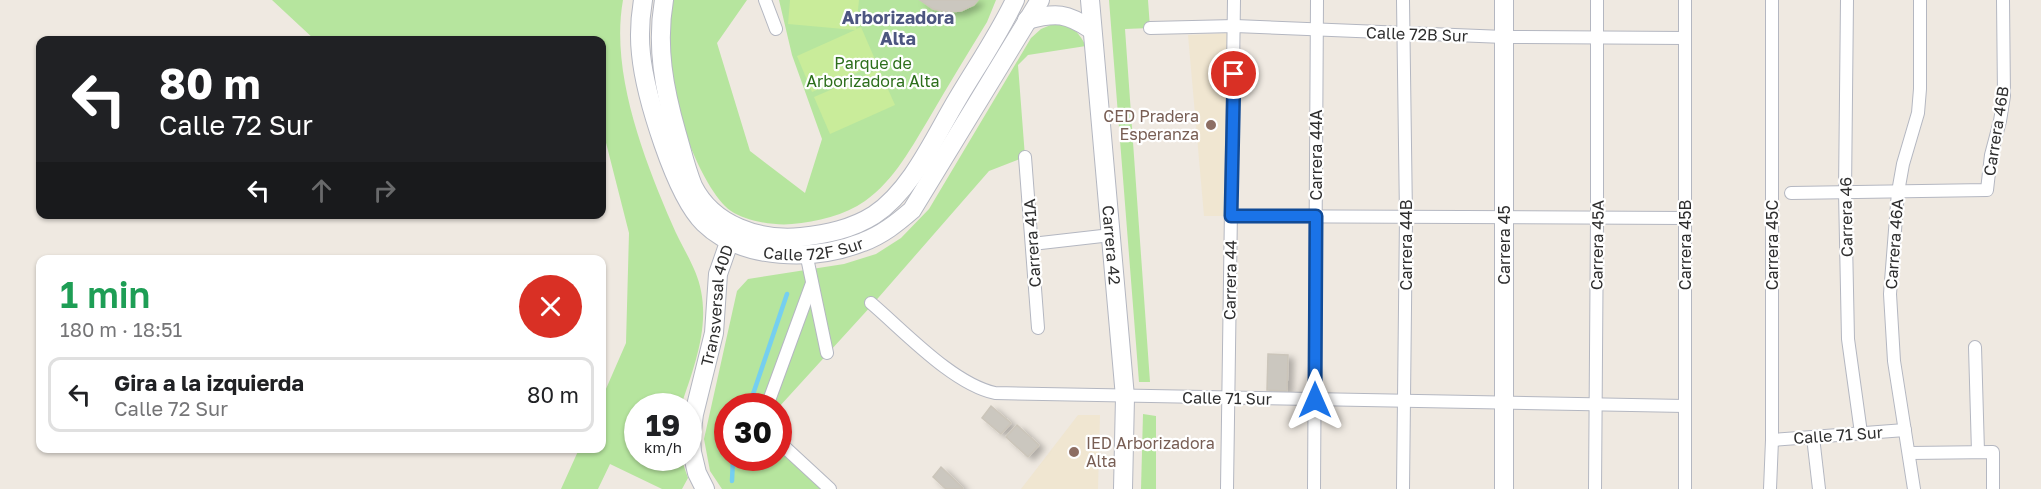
<!DOCTYPE html>
<html lang="es">
<head>
<meta charset="utf-8">
<style>
	:root { --surface:#fff; --page:#f6f6f6; --text:#202124; --muted:#757577; --line:#e0e0e0 }
	body { margin:0; font-family:"Golos Text",sans-serif; background:var(--page); color:var(--text); height:100vh; display:flex; flex-direction:column; font-size:22px; white-space:nowrap }
	* { box-sizing:border-box; margin:0 }
	p { font-size:20px; color:var(--muted) }
	.icon { flex:none; width:33px; height:33px; fill:none; stroke:currentColor; stroke-width:2; stroke-linecap:round; stroke-linejoin:round }
	.map { position:relative; flex:1; overflow:hidden }
	.side { position:absolute; left:36px; top:255px; width:570px; height:198px; display:flex; flex-direction:column; background:var(--surface); border-radius:12px; box-shadow:0 2px 4px #0004 }
	.side>* { flex:none }
	.top-card { position:absolute; left:36px; top:36px; width:570px; height:183px; border-radius:12px; box-shadow:0 2px 4px #0004; background:#202124; color:#fff; overflow:hidden }
	.speed { position:absolute; left:624px; top:393px; display:flex; gap:12px; font-size:30px; font-weight:700; text-align:center }
	.speed>* { display:grid; place-content:center; width:78px; height:78px; border-radius:50%; background:var(--surface); box-shadow:0 2px 4px #0004; line-height:1 }
	.speed small { font-size:15px; font-weight:400 }
	.speed .limit { border:9px solid #d22; background:#fff; color:#111 }
	.pin { position:absolute; display:grid; place-items:center; width:51px; height:51px; color:#fff; margin:-26px; border:3px solid #fff; border-radius:50%; box-shadow:0 2px 6px #0007 }
	.me { position:absolute; width:66px; margin:-33px; rotate:0deg; stroke-linejoin:round; filter:drop-shadow(0 0 4px #0008) }
	.turn { display:flex; align-items:center; gap:21px; height:126px; padding:0 24px; font-size:27px }
	.turn .icon { width:78px; height:78px; stroke-width:2.5 }
	.turn b { display:block; font-size:42px; line-height:51px }
	.lanes { display:flex; align-items:center; height:57px; padding:0 24px; background:#0003; justify-content:center; gap:30px; direction:ltr }
	.lanes .off { opacity:.35 }
	.round { display:grid; place-items:center; flex:none; width:63px; height:63px; border-radius:32px; background:var(--page) }
	.overview { display:flex; align-items:center; justify-content:space-between; height:102px; padding:0 24px }
	h1 { font-size:36px; font-weight:600; line-height:45px; color:#1e9e55 }
	ul { padding:0; list-style:none }
	li { display:flex; align-items:center; gap:18px; height:75px; margin:0 12px 9px; padding:0 12px; border:3px solid var(--line); border-radius:12px }
	li div { flex:1 }
	li b { display:block; font-size:22px }
	li em { font-style:normal }
	.map>svg:first-child { display:block }
	.education { fill:#f0e6d1 }
	.green { fill:#b6e59e }
	.pitch { fill:#c9ec9a }
	.lines { fill:none; stroke-linecap:round; stroke-linejoin:round }
	.stream { stroke:#75cff0; stroke-width:4.5 }
	.building { fill:#cbc7bf; stroke:#cbc5ba; stroke-width:1.5; filter:url(#shadow) }
	.street-casing { stroke:#b4b7c1; stroke-width:14 }
	.secondary-casing { stroke:#b4b7c1; stroke-width:20 }
	.street { stroke:#fff; stroke-width:12 }
	.secondary { stroke:#fff; stroke-width:18 }
	.route-casing { stroke:#114b97; stroke-width:15 }
	.route { stroke:#1a73e8; stroke-width:10 }
	.education-dot { fill:#8d6e63; stroke:#fff; stroke-width:2 }
	.labels { text-anchor:middle; dominant-baseline:central; stroke-width:4.5; stroke-linejoin:round; paint-order:stroke }
	.street-label { font-size:16px; fill:#2e2e2e; stroke:#fff }
	.park-label { font-size:16px; fill:#2c6e1b; stroke:#fff }
	.education-label { font-size:16px; fill:#785e54; stroke:#fff; text-anchor:end }
	.neighbourhood-label { font-size:18px; font-weight:bold; fill:#4d5680; stroke:#fff }
</style>
</head>
<body>
<div class="map">
<svg width="2041" height="489" viewBox="0 0 2041 489">
	<defs>
		<filter id="shadow"><feDropShadow dx="5.5" dy="3.5" stdDeviation="3" flood-color="#0004"/></filter>
	</defs>
	<rect width="100%" height="100%" fill="#efe9e1"/>
	<g class="education">
		<path d="M1230,33l-6,183h-20l-16,-181z"/>
		<path d="M1078,415h22l-2,74h-77z"/>
	</g>
	<g class="green">
		<path d="M272,0h351c-13,72 21,159 49,224 9,22 25,44 29,67 8,39 -8,79 -20,115h-43v52h43l7,20 -6,11h-20l-52,-25 -12,25h-37l18,-40 23,-1v-50l24,-55 3,-110 -27,-106v-87h-287z"/>
		<path d="M672,0h75l-30,43 33,108 55,42 17,-54 -30,-84 -13,-55h217l-9,22c-19,31 -38,62 -56,93 -18,30 -37,66 -66,86 -20,14 -48,21 -73,23 -17,2 -47,-3 -61,-13 -31,-22 -64,-119 -64,-157 0,-18 3,-36 5,-54z"/>
		<path d="M1109,0h39l2,28 -25,1 25,353h-11z"/>
		<path d="M1053,24c19,2 24,5 33,22l-58,9 -10,10 7,92 -36,14 -117,134 -93,102 -51,-1v52h50l1,-17 50,48h-107l-12,-18 -6,-32 33,-148 11,-12 96,-15 32,-10 25,-16 28,-29 102,-171 10,-9z"/>
		<path d="M1143,414l13,2v73h-15z"/>
	</g>
	<g class="pitch">
		<path d="M790,0h69l-3,29 5,-2 16,37 -65,28 -15,-36 58,-26 -67,-6z"/>
		<path d="M879,69l16,36 -65,29 -16,-37z"/>
	</g>
	<g class="lines">
		<g class="stream">
			<path d="M749,406l38,-112"/>
			<path d="M732,481l1,-23"/>
		</g>
	</g>
	<g class="building">
		<path d="M920,0h58l-4,5 -13,6 -14,1 -14,-3z"/>
		<path d="M1268,354l20,1 -1,36 -20,-1z"/>
		<path d="M991,406l20,17 -10,11 -19,-16z"/>
		<path d="M1017,425l22,20 -11,12 -22,-20z"/>
		<path d="M941,467l22,21 -1,1h-16l-13,-12z"/>
	</g>
	<g class="lines">
		<g class="street-casing">
			<g id="street">
				<path d="M765,0l11,29"/>
				<path d="M1847,0l-2,192 3,147 13,94"/>
				<path d="M1150,28l85,-2 269,11 181,1"/>
				<path d="M1025,157l13,171"/>
				<path d="M1791,193l196,-3 4,-35 9,-34 4,-25 -1,-96"/>
				<path d="M1231,216l454,2"/>
				<path d="M1032,244l79,-9"/>
				<path d="M806,253l21,100"/>
				<path d="M871,303c34,29 82,81 124,90l690,13"/>
				<path d="M1975,347l3,105"/>
				<path d="M767,406l45,-123"/>
				<path d="M1813,437l6,52"/>
				<path d="M1772,440l133,-10"/>
				<path d="M778,441l52,48"/>
				<path d="M1910,453l83,-1v37"/>
				<path d="M1227,489l7,-489"/>
				<path d="M1314,489l3,-489"/>
				<path d="M1403,489l3,-272 -3,-217"/>
				<path d="M1595,489l2,-271v-218"/>
				<path d="M1685,489v-489"/>
				<path d="M1770,489l2,-49v-440"/>
				<path d="M1914,489l-20,-128 -4,-67 8,-102 5,-28 15,-51 2,-24v-89"/>
			</g>
		</g>
		<g class="secondary-casing">
			<g id="secondary">
				<path id="s1" d="M643,0c-3,18 -4,36 -2,54 4,41 34,141 63,169 39,38 111,38 159,19 19,-7 34,-19 49,-32l128,-210"/>
				<path d="M664,0c-8,46 0,89 13,134 5,17 9,35 16,52 20,40 67,55 108,51 26,-3 51,-8 73,-22 38,-25 61,-79 84,-117 19,-32 41,-64 57,-98"/>
				<path id="s2" d="M1090,0l35,397 -2,92"/>
				<path d="M1027,20c29,-8 40,-7 65,10"/>
				<path id="s3" d="M705,489l-8,-16 -5,-21 -1,-14 3,-24 20,-81 4,-59 15,-43"/>
				<path d="M1504,489v-489"/>
			</g>
		</g>
		<use href="#street" class="street"/>
		<use href="#secondary" class="secondary"/>
	</g>
	<g class="lines">
		<g class="route-casing">
			<path id="route" d="M1234,74l-3,142h85l-1,184"/>
		</g>
		<use href="#route" class="route"/>
	</g>
	<g class="education-dot">
		<circle cx="1211" cy="125" r="6"/>
		<circle cx="1074" cy="452" r="6"/>
	</g>
	<g class="labels">
		<g class="street-label">
			<text transform="translate(1417 34) rotate(2)">Calle 72B Sur</text>
			<text transform="translate(1996 131) rotate(-81)">Carrera 46B</text>
			<text transform="translate(1316 155) rotate(-90)">Carrera 44A</text>
			<text transform="translate(1846 217) rotate(-91)">Carrera 46</text>
			<text transform="translate(1032 243) rotate(-94)">Carrera 41A</text>
			<text stroke="none"><textPath href="#s1" startOffset="354">Calle 72F Sur</textPath></text>
			<text stroke="none"><textPath href="#s2" startOffset="246">Carrera 42</textPath></text>
			<text transform="translate(1894 244) rotate(-86)">Carrera 46A</text>
			<text transform="translate(1406 245) rotate(-90)">Carrera 44B</text>
			<text transform="translate(1504 245) rotate(-90)">Carrera 45</text>
			<text transform="translate(1597 245) rotate(-89)">Carrera 45A</text>
			<text transform="translate(1685 245) rotate(-90)">Carrera 45B</text>
			<text transform="translate(1772 245) rotate(-90)">Carrera 45C</text>
			<text transform="translate(1230 280) rotate(-89)">Carrera 44</text>
			<text stroke="none"><textPath href="#s3" startOffset="189">Transversal 40D</textPath></text>
			<text transform="translate(1227 398) rotate(1)">Calle 71 Sur</text>
			<text transform="translate(1838 435) rotate(-4)">Calle 71 Sur</text>
		</g>
		<g class="park-label">
			<text x="873" y="63">Parque de<tspan x="873" dy="18">Arborizadora Alta</tspan></text>
		</g>
		<g class="education-label">
			<text x="1199" y="116">CED Pradera<tspan x="1199" dy="18">Esperanza</tspan></text>
			<text x="1086" y="443" text-anchor="start">IED Arborizadora<tspan x="1086" dy="18">Alta</tspan></text>
		</g>
		<g class="neighbourhood-label">
			<text x="898" y="17">Arborizadora<tspan x="898" dy="21">Alta</tspan></text>
		</g>
	</g>
</svg>
<div class="speed"><div>19<small>km/h</small></div><div class="limit">30</div></div>
<div class="pin" style="left:1234px;top:74px;background:#d93025"><svg class="icon" aria-label="arrive" viewBox="0 0 24 24"><path d="M6 21V4h12l-3 4 3 4H6"/></svg></div>
<svg class="me" style="left:1315px;top:400px" viewBox="-20 -20 40 40"><path d="M0-17L14 15 0 8-14 15z" fill="#1a73e8" stroke="#fff" stroke-width="4"/></svg>
<div class="top-card">
<div class="turn"><svg class="icon" aria-label="left" viewBox="0 0 24 24"><path d="M17 20v-9H6M10 6l-5 5 5 5"/></svg><div><b>80 m</b>Calle 72 Sur</div></div>
<div class="lanes"><svg class="icon" aria-label="left" viewBox="0 0 24 24"><path d="M17 20v-9H6M10 6l-5 5 5 5"/></svg><svg class="icon off" aria-label="ahead" viewBox="0 0 24 24"><path d="M12 20V5M6 11l6-6 6 6"/></svg><svg class="icon off" aria-label="right" viewBox="0 0 24 24"><path d="M7 20v-9h11M14 6l5 5-5 5"/></svg></div>
</div>
<section class="side">
<div class="overview"><div><h1>1 min</h1><p>180 m · 18:51</p></div><a class="round" style="background:#d93025;color:#fff"><svg class="icon" aria-label="close" viewBox="0 0 24 24"><path d="M6 6l12 12M18 6L6 18"/></svg></a></div>
<ul>
<li><svg class="icon" aria-label="left" viewBox="0 0 24 24"><path d="M17 20v-9H6M10 6l-5 5 5 5"/></svg><div><b>Gira a la izquierda</b><p>Calle 72 Sur</p></div><em>80 m</em></li>
</ul>
</section>
</div>
</body>
</html>
